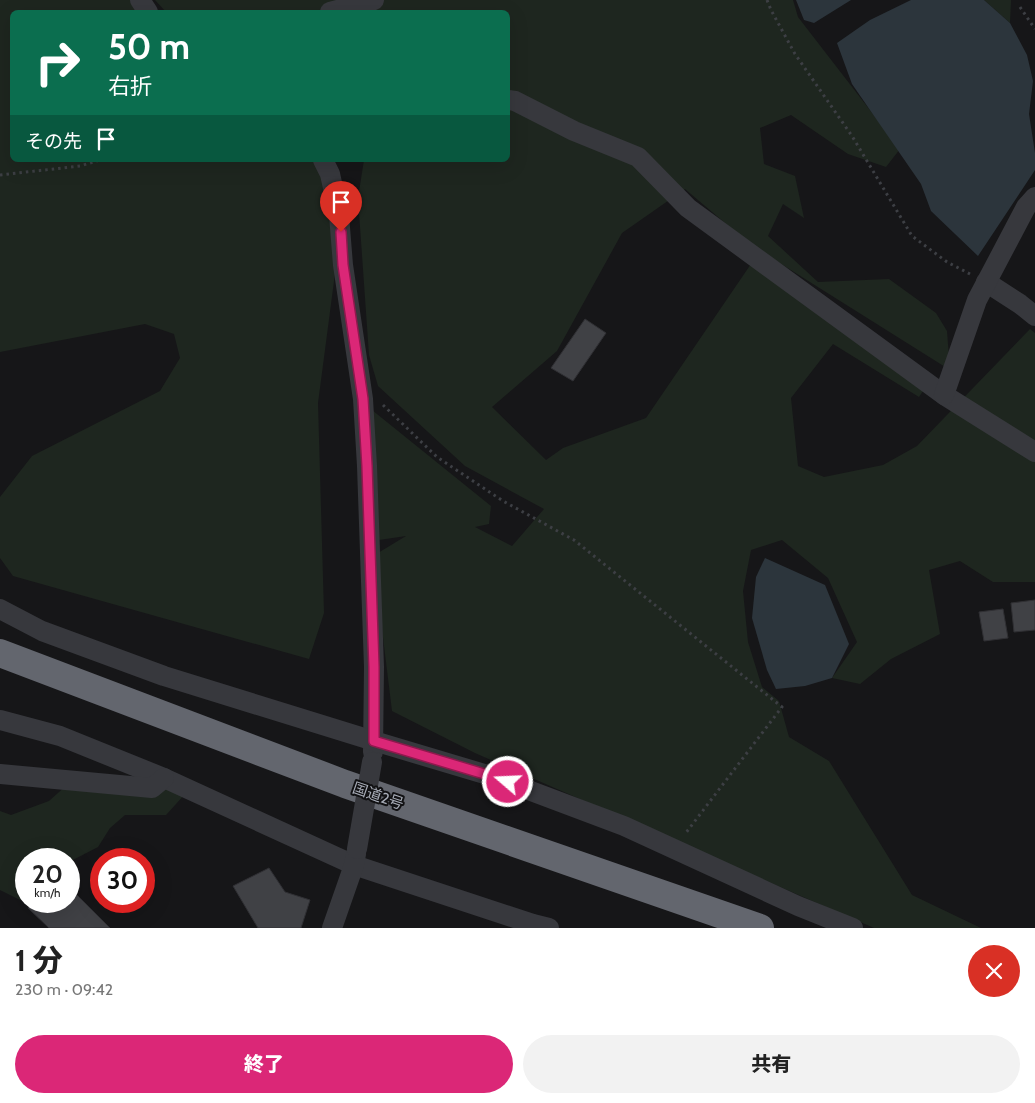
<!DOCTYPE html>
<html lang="ja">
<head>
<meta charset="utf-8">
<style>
	:root { --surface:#fff; --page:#f2f2f2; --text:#222; --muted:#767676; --accent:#db2777 }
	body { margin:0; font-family:Cabin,"Noto Sans JP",sans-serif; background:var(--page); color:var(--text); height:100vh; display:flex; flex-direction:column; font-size:19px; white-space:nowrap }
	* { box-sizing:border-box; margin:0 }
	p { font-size:16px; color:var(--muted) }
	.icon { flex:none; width:28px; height:28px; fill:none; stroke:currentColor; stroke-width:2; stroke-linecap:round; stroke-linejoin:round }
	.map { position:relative; height:928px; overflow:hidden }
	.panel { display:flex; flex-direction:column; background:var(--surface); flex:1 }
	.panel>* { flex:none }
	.top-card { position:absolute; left:10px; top:10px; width:500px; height:152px; border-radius:8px; box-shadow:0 5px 20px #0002; background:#0b6e4f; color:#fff; overflow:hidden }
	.speed { position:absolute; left:15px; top:848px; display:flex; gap:10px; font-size:25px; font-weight:700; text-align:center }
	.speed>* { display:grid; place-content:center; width:65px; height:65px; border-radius:50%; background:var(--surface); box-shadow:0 5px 20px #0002; line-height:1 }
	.speed small { font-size:12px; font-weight:400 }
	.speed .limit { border:8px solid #d22; background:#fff; color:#111 }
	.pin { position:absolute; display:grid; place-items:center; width:42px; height:42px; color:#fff; margin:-51px -21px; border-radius:50% 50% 50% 0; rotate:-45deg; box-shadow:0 0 5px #0007 }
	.pin .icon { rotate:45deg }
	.me { position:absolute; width:55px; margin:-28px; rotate:289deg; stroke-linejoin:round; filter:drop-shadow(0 0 4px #0008) }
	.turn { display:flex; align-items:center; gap:18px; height:105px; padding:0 15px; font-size:22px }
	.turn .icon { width:65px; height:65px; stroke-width:2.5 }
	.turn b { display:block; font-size:35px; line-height:42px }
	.then { display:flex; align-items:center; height:48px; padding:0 15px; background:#0003; gap:10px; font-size:19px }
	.round { display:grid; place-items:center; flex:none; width:52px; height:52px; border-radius:26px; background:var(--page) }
	.head { display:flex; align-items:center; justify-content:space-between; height:85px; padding:0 15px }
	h1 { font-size:30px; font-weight:800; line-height:38px }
	.button { display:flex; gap:10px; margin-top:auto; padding:10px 15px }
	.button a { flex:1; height:58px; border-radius:30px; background:var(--accent); color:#fff; font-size:20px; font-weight:800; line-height:58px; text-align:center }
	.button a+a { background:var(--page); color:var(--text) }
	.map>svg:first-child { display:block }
	.green { fill:#1e261f }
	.water { fill:#2c353c }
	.building { fill:#404145; stroke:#303034 }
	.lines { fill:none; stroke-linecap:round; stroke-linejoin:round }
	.path { stroke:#3d3f44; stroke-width:3; stroke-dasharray:2.5 4; stroke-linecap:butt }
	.minor { stroke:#37383d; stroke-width:20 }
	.highway { stroke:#63666e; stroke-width:28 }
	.minor-bridge { stroke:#37383d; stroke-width:20 }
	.route-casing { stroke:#8e194d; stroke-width:12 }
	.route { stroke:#db2777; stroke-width:9 }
	.labels { text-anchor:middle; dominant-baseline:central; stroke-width:4; stroke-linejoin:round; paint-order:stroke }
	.street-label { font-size:15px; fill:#a8adb8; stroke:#111113 }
</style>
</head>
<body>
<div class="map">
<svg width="1035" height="928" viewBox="0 0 1035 928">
	<rect width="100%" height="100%" fill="#161618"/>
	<g class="green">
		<path d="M0,0h131l8,12h-127v148h302l10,16 12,90 -18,137 6,210 -15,46 -296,-83 -13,-18v-61l32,-41 128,-65 20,-33 -6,-24 -29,-10 -145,28z"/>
		<path d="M155,0h638l5,17 102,132 -14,18 -38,-13 -57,-39 -31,13 4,36 31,12 9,42 -21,-14 -15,32 50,46 71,-3 47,34 11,18 3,39 -199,-125 -66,-56 -63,44 -65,118 -65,56 54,53 17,-12 83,-30 107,-157 172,127 -6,9 -86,-53 -42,54 7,68 26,11 59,-12 34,-19 113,-117 5,4v249h-42l-33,-21 -31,9 11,64 -49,25 -31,25 -28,-6 25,-36 -29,-64 -46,-38 -31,10 -8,41 5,51 14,45 17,14 10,36 40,24 83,134 69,33h-107l-399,-175 -83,-42 -19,-155 33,-20 -27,4 -7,-130 119,96 -2,18 -14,3 37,19 32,-37 -79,-43 -87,-80 -9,-31 -11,-157 6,-38h144v-148h-342z"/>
		<path d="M984,0h27l-1,23z"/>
		<path d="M67,785l97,4 21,5 -19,21h-41l-15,13 -12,19 -29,15v-3h-43v35l-6,6 -20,-10v-79l11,4 38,-14z"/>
	</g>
	<g class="water">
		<path d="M796,0h55l-37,23 -10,-3z"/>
		<path d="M911,0h73l26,23 17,32 6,26 -4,33 6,39v17l-57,86 -47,-45 -10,-27 -69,-100 -15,-41 33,-23z"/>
		<path d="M765,558l60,27 24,59 -17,34 -27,8 -29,3 -9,-19 -15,-52 4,-41z"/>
	</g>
	<g class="building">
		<path d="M585,319l21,14 -33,48 -22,-13z"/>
		<path d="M1035,600v30l-21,2 -3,-29z"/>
		<path d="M1003,609l5,29 -24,3 -5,-29z"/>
		<path d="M269,868l16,24 25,8 -9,28h-43l-25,-42z"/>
		<path d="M69,887l41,41h-61l-21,-20 7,-7h34z"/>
	</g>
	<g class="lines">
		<g class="path">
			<path d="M767,0l4,10 24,44 57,82 60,100 35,26 23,12"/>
			<path d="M1020,7l15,22"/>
			<path d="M0,175l80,-9 20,-6"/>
			<path d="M383,405l54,52 66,44 71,39 208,167 -97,127"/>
		</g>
		<g class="minor">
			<path d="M140,0l8,12"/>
			<path d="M330,12l44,-12"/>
			<path d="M508,100l7,1 59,30 64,26 50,51 256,187 91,57"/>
			<path d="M323,160l7,14 9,41 4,50 20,134 4,67 7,201 -1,85"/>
			<path d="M986,282l34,22 15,12"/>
			<path d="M944,395l33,-95 49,-93 9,-10"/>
			<path d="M0,609l42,22 122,45 210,65 117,35 133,50 174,80 55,22"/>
			<path d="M0,720l60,16 104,42 190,87 179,59 16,4"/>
			<path d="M0,774l152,14 12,-10"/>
			<path d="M332,928l22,-63 2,-11"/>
		</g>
		<path class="highway" d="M0,653l345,131 415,144"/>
		<path class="minor-bridge" d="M357,849l15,-87"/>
	</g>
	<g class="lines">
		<g class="route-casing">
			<path id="route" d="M341,232l2,33 20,134 4,67 7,201v74l117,35 17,6"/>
		</g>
		<use href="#route" class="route"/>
	</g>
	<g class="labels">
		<g class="street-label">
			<text transform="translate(378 796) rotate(19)">国道2号</text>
		</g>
	</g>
</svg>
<div class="speed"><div>20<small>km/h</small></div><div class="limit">30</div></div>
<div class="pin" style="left:341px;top:232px;background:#d93025"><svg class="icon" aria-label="arrive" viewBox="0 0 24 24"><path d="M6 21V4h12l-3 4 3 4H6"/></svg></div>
<svg class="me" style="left:508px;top:782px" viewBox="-20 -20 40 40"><circle r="17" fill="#db2777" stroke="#fff" stroke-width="3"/><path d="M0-11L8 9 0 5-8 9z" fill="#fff"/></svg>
<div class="top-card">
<div class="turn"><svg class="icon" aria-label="right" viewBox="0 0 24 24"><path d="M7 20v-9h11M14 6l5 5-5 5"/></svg><div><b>50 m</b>右折</div></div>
<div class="then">その先<svg class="icon" aria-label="arrive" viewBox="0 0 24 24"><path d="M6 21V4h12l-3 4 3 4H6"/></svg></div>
</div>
</div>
<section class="panel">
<div class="head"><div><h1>1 分</h1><p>230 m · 09:42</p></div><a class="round" style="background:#d93025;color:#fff"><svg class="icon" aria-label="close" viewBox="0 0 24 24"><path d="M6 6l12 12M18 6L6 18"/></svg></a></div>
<div class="button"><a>終了</a><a>共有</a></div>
</section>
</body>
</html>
